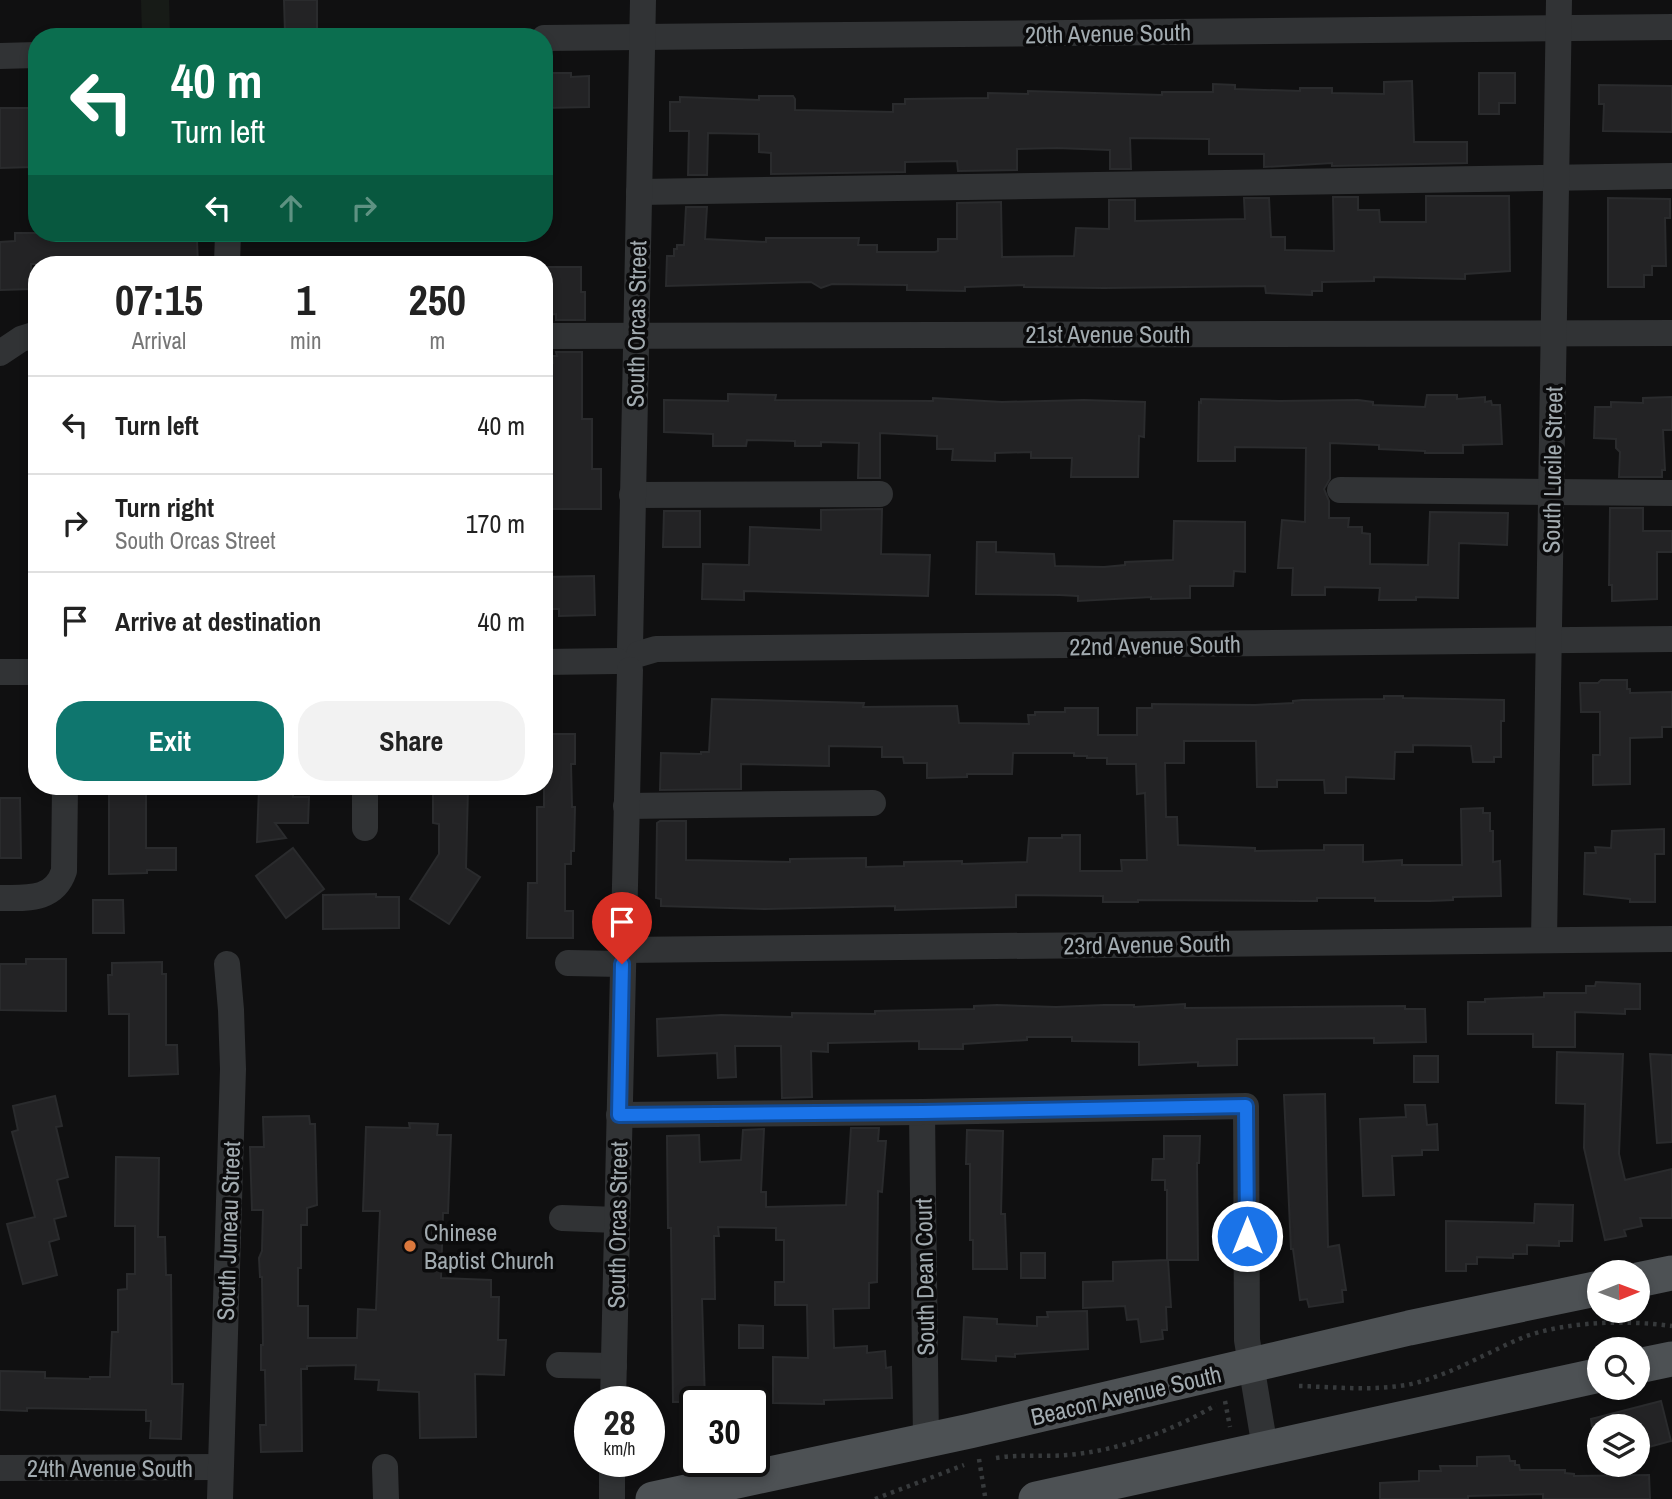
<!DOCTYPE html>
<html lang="en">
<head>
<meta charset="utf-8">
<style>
	:root { --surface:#fff; --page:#f2f2f2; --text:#222; --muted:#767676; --line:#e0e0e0; --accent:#0f766e }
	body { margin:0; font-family:"Archivo Narrow",sans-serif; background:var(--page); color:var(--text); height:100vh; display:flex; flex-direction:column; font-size:26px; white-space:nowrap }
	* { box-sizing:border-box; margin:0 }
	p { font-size:23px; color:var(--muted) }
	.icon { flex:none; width:38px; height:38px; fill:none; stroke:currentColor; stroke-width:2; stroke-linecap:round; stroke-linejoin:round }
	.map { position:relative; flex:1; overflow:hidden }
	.drawer { position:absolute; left:28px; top:256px; width:525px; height:539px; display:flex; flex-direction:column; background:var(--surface); border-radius:28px; box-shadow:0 4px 10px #0003 }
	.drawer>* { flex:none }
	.top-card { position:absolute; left:28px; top:28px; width:525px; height:214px; border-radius:28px; box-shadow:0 4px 10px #0003; background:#0b6e4f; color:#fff; overflow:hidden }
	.needle { width:46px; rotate:89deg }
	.controls { position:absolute; left:1587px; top:1260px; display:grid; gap:14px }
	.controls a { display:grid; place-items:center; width:63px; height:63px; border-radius:50%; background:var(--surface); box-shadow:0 4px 10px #0003; font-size:35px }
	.speed { position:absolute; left:574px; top:1386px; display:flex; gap:14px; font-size:35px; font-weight:700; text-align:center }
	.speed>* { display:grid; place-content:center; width:91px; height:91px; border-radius:50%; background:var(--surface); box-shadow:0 4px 10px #0003; line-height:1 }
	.speed small { font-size:18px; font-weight:400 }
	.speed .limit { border:4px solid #111; border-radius:10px; background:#fff; color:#111 }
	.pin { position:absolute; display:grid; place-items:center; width:60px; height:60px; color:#fff; margin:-72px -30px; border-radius:50% 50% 50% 0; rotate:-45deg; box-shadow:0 0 7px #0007 }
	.pin .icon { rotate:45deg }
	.me { position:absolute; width:77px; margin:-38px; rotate:0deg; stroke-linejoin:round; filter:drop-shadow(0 0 5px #0008) }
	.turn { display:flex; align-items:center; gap:24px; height:147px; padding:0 28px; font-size:32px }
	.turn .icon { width:91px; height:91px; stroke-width:2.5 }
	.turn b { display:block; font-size:49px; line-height:60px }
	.lanes { display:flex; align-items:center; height:66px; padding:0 28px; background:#0003; justify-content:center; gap:35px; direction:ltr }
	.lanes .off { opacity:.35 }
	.eta { display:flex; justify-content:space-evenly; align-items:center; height:119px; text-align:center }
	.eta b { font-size:42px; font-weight:700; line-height:49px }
	.button { display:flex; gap:14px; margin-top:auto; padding:14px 28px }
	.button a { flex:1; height:80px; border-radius:28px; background:var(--accent); color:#fff; font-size:28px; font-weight:700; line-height:80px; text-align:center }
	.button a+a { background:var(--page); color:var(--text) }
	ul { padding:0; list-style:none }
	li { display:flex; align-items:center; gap:21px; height:98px; padding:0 28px; border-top:2px solid var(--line) }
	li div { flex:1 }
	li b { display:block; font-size:26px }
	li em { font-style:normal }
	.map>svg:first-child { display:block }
	.green { fill:#171b17 }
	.building { fill:#232325; stroke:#2a2b2d; stroke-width:2 }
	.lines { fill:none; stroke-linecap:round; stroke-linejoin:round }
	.path { stroke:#373a3c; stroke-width:4.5; stroke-dasharray:3.5 5; stroke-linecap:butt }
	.minor { stroke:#313335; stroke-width:26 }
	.major { stroke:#4d5154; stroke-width:35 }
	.route-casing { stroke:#114b97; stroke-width:18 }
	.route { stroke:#1a73e8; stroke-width:12 }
	.poi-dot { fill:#db783d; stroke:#0b0b0c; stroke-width:2.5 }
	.labels { text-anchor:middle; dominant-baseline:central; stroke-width:7; stroke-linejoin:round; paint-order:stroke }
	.street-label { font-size:24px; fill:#a2abb0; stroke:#0b0b0c }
	.poi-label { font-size:24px; fill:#a2abb0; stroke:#0b0b0c; text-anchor:start }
</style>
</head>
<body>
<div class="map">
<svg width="1672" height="1499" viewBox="0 0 1672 1499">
	<rect width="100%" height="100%" fill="#101011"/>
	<path class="green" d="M141,0h28l1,36 -28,1z"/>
	<g class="building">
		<path d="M284,0h33v32l-32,1z"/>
		<path d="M544,73h27v4l18,-1v31l-45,1z"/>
		<path d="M1479,73h36v30h-16v11h-20z"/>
		<path d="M1412,81l2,61h53v21l-135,3v-3l-68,4v-13h-55v-15l-79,-1 1,31h-21v-19l-53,-2 -40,1v21l-59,1 -1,-10 -52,1v10l-134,2v-21l-12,-1v-18l-51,-1 -1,42h-19l1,-44h-19v-29h10v-5l79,3v-4h34l2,3v11l98,2v-8h12v-5l83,-1v-5l40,1v-3l134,4v-3h51v-8l22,1v4l65,2v-3h32v5l52,1v-12z"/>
		<path d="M1599,85l73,1v46l-69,-1 1,-27h-5z"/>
		<path d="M0,108h29v8h2l1,51 -32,1z"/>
		<path d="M1426,196h83l1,75 -45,3v5l-91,-2v4l-52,1v9h-10v4l-46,-2 -1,-7 -161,2 -80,-1v-2l-59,2v4l-58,-1v-5l-75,-1 -11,4 -10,-6 -145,4 1,-30h7v-7h3v-4h7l2,-38h21l-2,32 61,3v-4h93l-1,7h19v7h58l3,-1v-12h19v-36l44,-1 1,55 72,-1 2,-28 33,1v-29h26v21l110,-2 -1,-21h25l2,39h14v13l49,1 -1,-54h25v13h21l1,12h46z"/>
		<path d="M1608,198l62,1v19h-5l1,48h-14v9h-8v12h-36z"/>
		<path d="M15,233h36v4l62,-1 29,1v4h55l1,23h-167l1,25 -32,1v-48l15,-1z"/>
		<path d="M544,267h37v25h4v28h-29v-6l-12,1z"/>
		<path d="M556,352h26v67h10v50h9v40h-52v-23h-5v-123h9l-1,-7h5z"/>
		<path d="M728,394l48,1 -1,5 158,1v-3l69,4 82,-2 61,2 -1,35 -5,-1 -1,41h-67l1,-19h-41v-6l-36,1v8l-43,-1 1,-11h-16v-13l-57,-3v45h-22l1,-35 -38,-1v4h-26v-5l-48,-1 -1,6h-33v-12l-49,-2v-32l64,1z"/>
		<path d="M1427,395h30v4l28,-2v5l6,-1 1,4h8l2,39 -39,1v8h-38v-2l-46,-2v-4l-49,-2v36l-6,10 5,12v17h20l-1,9h14v6l8,1v30l58,1 2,-53 78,1 -1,32 -48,-2 -1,55 -42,-1v3h-37l1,-12 -55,-1v8h-33l1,-27h-15l4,-48 23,2 1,-74 -71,-1v14h-37l1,-59 2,1v-4l79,2 78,-1 15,2v3l52,2z"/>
		<path d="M1672,397v33h-9l2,40h-3v7h-43l1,-25 -4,-4v-9l-22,-1 1,-31h16v-5l32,1v-5z"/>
		<path d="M1610,508h33v23h29v21h-15v47l-45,2v-16h-3z"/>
		<path d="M882,509l-1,45 49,1 -2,41 -184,-5v9l-42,-1 1,-35 46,1 1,-38 71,3v-20z"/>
		<path d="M664,511h36v36h-37z"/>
		<path d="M1174,521l71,1v50l-11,-1 -1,15h-43v12l-39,1v-2l-73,4v-5l-18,-1 -84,-1 1,-52h19v10l58,2 1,12 49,1 21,-2v-3l48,-2z"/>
		<path d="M594,576l1,39 -36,1v-7h-15v-32z"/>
		<path d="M1601,680h26v9h3v4l42,-1v35h-10v10l-32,1v46l-37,1v-30h7v-43h-19l-1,-29h18z"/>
		<path d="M1384,696h19v2l101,2v21h-3v36h-7v5h-21l-2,-16 -58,-1v7h-18l-1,27 -48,-2v16h-21l-1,-13h-47v7h-20l-1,-46h-72v22h-19l1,54h11l1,28 77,3v3l69,-1v-5h39v17l39,-2v5h60l-1,-56 22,-1v5h7v18h3v31l7,-1 1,35 -48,1v3l-23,1h-55v-3h-58v3h-13l-166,-1v2h-35v-6l-87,-1v12l-121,3v-4l-129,3 -105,-3v-7l-5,-1 1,-75 3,-2h26v39l104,2v-3l76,-1v9l38,-1v-4l58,-1v3l65,-2 2,-24h33v-3h18v36h42l-1,-11h26l-2,-67 -8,1 -1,-30h-29v-6h-20v-2h-13v-3h-61l-1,21h-45v3l-40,1v-15h-23l-1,-6h-21v-10l-53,-1v20l-88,-2v25l-81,1 1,-37 40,1v-2h8l3,-53 152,4 -1,4 94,-1 2,17 70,1 -1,-9h7v-3h30v-4h33v27h39v-27h15v-4l103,1 38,-2v-2l9,-1 82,-1z"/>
		<path d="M544,734h31v30h-4l1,43h3l-1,44h-3v13h-6v47h8v27h-46l1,-55h9v-76h7z"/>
		<path d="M109,786h37v62h30v22h-29v3l-38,1z"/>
		<path d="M259,788h34v9h16l-1,26h-33l11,15 -29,4z"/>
		<path d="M433,788h35l-2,80 14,9 -31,47 -39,-25 29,-45v-30l-6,-1z"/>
		<path d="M0,798h20l1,60h-21z"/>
		<path d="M1664,829v25h-9v48h-25v-3l-46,-5 1,-41h11l-1,-6 16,1 1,-17z"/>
		<path d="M293,848l31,41 -38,29 -30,-42z"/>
		<path d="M376,894v3h23v31l-76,1v-34z"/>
		<path d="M93,900h30l1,33h-31z"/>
		<path d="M26,959h40v52l-66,-1v-46h26z"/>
		<path d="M162,962v12h4v71h11l1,29 -49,2v-62h-20l-1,-39h4v-12z"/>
		<path d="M1596,982l44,2v25h-15v5l-50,-2v35h-42v-13h-65v-32h17v-3l59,-2v-4h42v-7h9z"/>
		<path d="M1185,1004v4l220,-2v3h20l1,33 -52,1v-5l-137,1v26l-39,1v-4l-59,3v-23l-67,-1v-4h-45v3l-64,4v5h-44v-8l-91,2v9l-17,-1 1,46 -30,1 -1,-52h-46l1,31 -18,1 -1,-25 -59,3 -1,-37 64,-4 71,2v-4l83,1v-3l99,-2v-3l23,-1 59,2 48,-2h30v2z"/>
		<path d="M1557,1052l66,2 -4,100 6,26 47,-11v49h-32l2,8 -18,4 2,6 -21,4 -21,-92 1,-44 -29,-1z"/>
		<path d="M1650,1054l22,1v87l-15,1z"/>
		<rect x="1414" y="1056" width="24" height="26"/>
		<path d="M1325,1094l3,153 11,-2 7,45h-4l1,12 -34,5 -2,-8 -7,1 -7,-51h-2l-7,-154z"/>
		<path d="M55,1096l7,30 -6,1 12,50 -11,3 9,36 -12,3 5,20 -10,3 8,33 -34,9 -16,-60 28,-7 -23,-85 6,-2 -5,-24z"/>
		<path d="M1405,1105h20l2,20 10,-1 1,26h-16v5l-30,1 2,39 -31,1 -3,-77 46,-2z"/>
		<path d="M309,1116l1,8h5l2,81 -10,3v17h-6v43h-3v38h10v32h49l1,-29 18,1 4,-99h-17l3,-84 44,1 -1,-5 29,1 -1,11h14l-3,78h-5l-2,65 50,2v17h8l-1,43h8l-2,35 -29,-1 1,63 -56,1 -1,-46 -41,-2 1,-10 -24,-1 1,-14 -49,1v3h-6l1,82 -41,1 -1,-27h6l-1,-55h-4v-25h2l-1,-68h-2l-1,-19 3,-7 1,-41h-11l-2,-63h14l-1,-30z"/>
		<path d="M851,1128h28l-1,13h8l-4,51 -4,-1 -1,91 -8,1v25l-36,1 1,39 33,-2v7l18,-2 1,17 5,-1 1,31 -68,2v4l-51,-1v-46l35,1 -1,-53h-32v-23h9v-42h-8v-12l-58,-1 1,9h-5l1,63h-13l3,103h-32l-2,-174h-3l-1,-92 32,-1 1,27 41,-2 2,-30 21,-1 -3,63h5v15l80,-2z"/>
		<path d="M967,1130l36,1 -2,83h4l2,55h-34v-29h-3v-76h-4z"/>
		<path d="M1164,1136h36l-1,27h-2l1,97h-30l3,47h-5l1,23h-5l1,9 -22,3 -3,-23 -11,1 -2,-14 -42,2v-26l30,-1v-19l54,-2v-70h-2v-10h-13l1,-21h11z"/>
		<path d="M116,1157l43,1 -1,79h7l1,38h5l1,109h11l-2,55 -31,-1 1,-17h-5v-11l-119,-2v3l-27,-1v-39l45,1v6l45,1v-2h20l2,-45h6v-42l9,-1v-15h8v-48h-20z"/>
		<path d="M1535,1204l38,1 -1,36h-13v5l-32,-1v9h-14v4l-36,-1v7h-11v7h-20v-50l88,2z"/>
		<rect x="1021" y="1253" width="24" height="25"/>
		<path d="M1087,1311l1,38 -73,5v3l-19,-1v5l-34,-2 2,-42 33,2v5l40,2v-9h11l-1,-5z"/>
		<path d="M739,1325l24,1v22h-24z"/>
		<path d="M1661,1401l10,40 -33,9v-24h-46l-1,-7z"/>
		<path d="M1509,1456l1,5h5v4h4l1,5h45v3l9,1v2l75,-1 1,24h-107v-5l-75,2v3h-88v-16l39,-2v-10h22l-1,-5h37v-9z"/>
	</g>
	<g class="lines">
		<g class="path">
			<path d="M1299,1386c36,1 72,5 107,-1 42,-8 79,-32 118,-48 43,-16 103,-17 148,-11"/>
			<path d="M1225,1401l5,26"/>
			<path d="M996,1458c24,-4 48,-1 71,-3 51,-4 105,-24 149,-50"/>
			<path d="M979,1459l6,37"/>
			<path d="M875,1499l89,-34"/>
		</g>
		<g class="minor">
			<path d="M544,38l1128,-11"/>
			<path d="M0,56l37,-1"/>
			<path d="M639,192l1033,-16"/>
			<path d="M227,264l1,-31"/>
			<path d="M544,336l1128,-3"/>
			<path d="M0,353l21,-14 16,-5"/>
			<path d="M1340,490l332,3"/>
			<path d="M632,495l248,-1"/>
			<path d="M630,647l13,-647"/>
			<path d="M639,654l17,-5 1016,-10"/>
			<path d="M544,662l73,-1"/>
			<path d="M0,672h37"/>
			<path d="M626,806l247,-3"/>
			<path d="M365,828v-42"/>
			<path d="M0,898c27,0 54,3 64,-27l1,-85"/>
			<path d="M1544,940l15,-940"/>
			<path d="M623,950l1049,-11"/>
			<path d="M568,963l54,1"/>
			<path d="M922,1112l4,329"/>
			<path d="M619,1115l303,-3 324,-6 1,234 18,108"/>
			<path d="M562,1218l55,2"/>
			<path d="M559,1365l55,1"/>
			<path d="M613,1402l17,-732"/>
			<path d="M385,1467l1,32"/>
			<path d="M0,1468l220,-1"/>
			<path d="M220,1499l13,-430 -2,-59 -4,-46"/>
			<path d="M612,1499v-38"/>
		</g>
		<g class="major">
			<path d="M1638,1280l34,-7"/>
			<path d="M1638,1366l34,-7"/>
			<path d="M653,1499l317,-68 439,-103 191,-40"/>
			<path d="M1036,1499l564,-124"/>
		</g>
	</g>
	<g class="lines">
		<g class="route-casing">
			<path id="route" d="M622,964l-3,151 303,-3 324,-6 1,130"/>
		</g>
		<use href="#route" class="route"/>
	</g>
	<circle class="poi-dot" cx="410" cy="1246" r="7"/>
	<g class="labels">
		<g class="street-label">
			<text transform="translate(1108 33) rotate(-1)">20th Avenue South</text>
			<text transform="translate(636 324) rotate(-89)">South Orcas Street</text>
			<text x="1108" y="334">21st Avenue South</text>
			<text transform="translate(1552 470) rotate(-89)">South Lucile Street</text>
			<text transform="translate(1155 645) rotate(-1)">22nd Avenue South</text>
			<text transform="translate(1147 944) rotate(-1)">23rd Avenue South</text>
			<text transform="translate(617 1225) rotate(-89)">South Orcas Street</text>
			<text transform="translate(228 1231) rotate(-88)">South Juneau Street</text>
			<text transform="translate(924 1277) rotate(-91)">South Dean Court</text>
			<text transform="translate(1126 1395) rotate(-13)">Beacon Avenue South</text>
			<text x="110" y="1468">24th Avenue South</text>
		</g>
		<g class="poi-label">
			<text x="424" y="1232">Chinese<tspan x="424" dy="28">Baptist Church</tspan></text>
		</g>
	</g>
</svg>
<div class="controls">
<a><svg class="needle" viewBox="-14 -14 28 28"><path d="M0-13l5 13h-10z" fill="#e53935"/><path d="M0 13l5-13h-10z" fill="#767676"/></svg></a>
<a><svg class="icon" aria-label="search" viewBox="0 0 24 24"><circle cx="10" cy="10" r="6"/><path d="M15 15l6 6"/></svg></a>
<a><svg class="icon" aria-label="layers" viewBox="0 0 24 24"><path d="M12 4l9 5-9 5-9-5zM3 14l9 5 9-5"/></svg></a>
</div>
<div class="speed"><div>28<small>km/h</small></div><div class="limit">30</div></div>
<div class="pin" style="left:622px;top:964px;background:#d93025"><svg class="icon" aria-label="arrive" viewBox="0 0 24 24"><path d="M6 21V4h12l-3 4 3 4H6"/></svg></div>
<svg class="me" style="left:1247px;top:1236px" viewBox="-20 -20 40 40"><circle r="17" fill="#1a73e8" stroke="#fff" stroke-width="3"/><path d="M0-11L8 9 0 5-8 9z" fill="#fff"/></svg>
<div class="top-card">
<div class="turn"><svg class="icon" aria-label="left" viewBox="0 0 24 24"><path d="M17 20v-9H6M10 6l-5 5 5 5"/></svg><div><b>40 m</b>Turn left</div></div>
<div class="lanes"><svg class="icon" aria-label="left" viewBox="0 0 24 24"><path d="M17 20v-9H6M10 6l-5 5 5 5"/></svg><svg class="icon off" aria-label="ahead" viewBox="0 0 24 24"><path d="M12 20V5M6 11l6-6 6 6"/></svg><svg class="icon off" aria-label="right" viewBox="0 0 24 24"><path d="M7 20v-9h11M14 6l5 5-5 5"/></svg></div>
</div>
<section class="drawer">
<div class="eta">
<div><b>07:15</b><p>Arrival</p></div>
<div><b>1</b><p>min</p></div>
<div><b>250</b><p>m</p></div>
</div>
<ul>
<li><svg class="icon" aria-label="left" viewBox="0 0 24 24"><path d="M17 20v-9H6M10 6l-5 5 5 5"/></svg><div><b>Turn left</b></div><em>40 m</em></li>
<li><svg class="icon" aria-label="right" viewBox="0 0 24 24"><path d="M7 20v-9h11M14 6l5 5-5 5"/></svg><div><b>Turn right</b><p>South Orcas Street</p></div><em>170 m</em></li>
<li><svg class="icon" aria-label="arrive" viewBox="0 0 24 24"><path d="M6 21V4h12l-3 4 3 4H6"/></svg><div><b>Arrive at destination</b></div><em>40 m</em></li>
</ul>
<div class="button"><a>Exit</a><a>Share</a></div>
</section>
</div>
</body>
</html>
